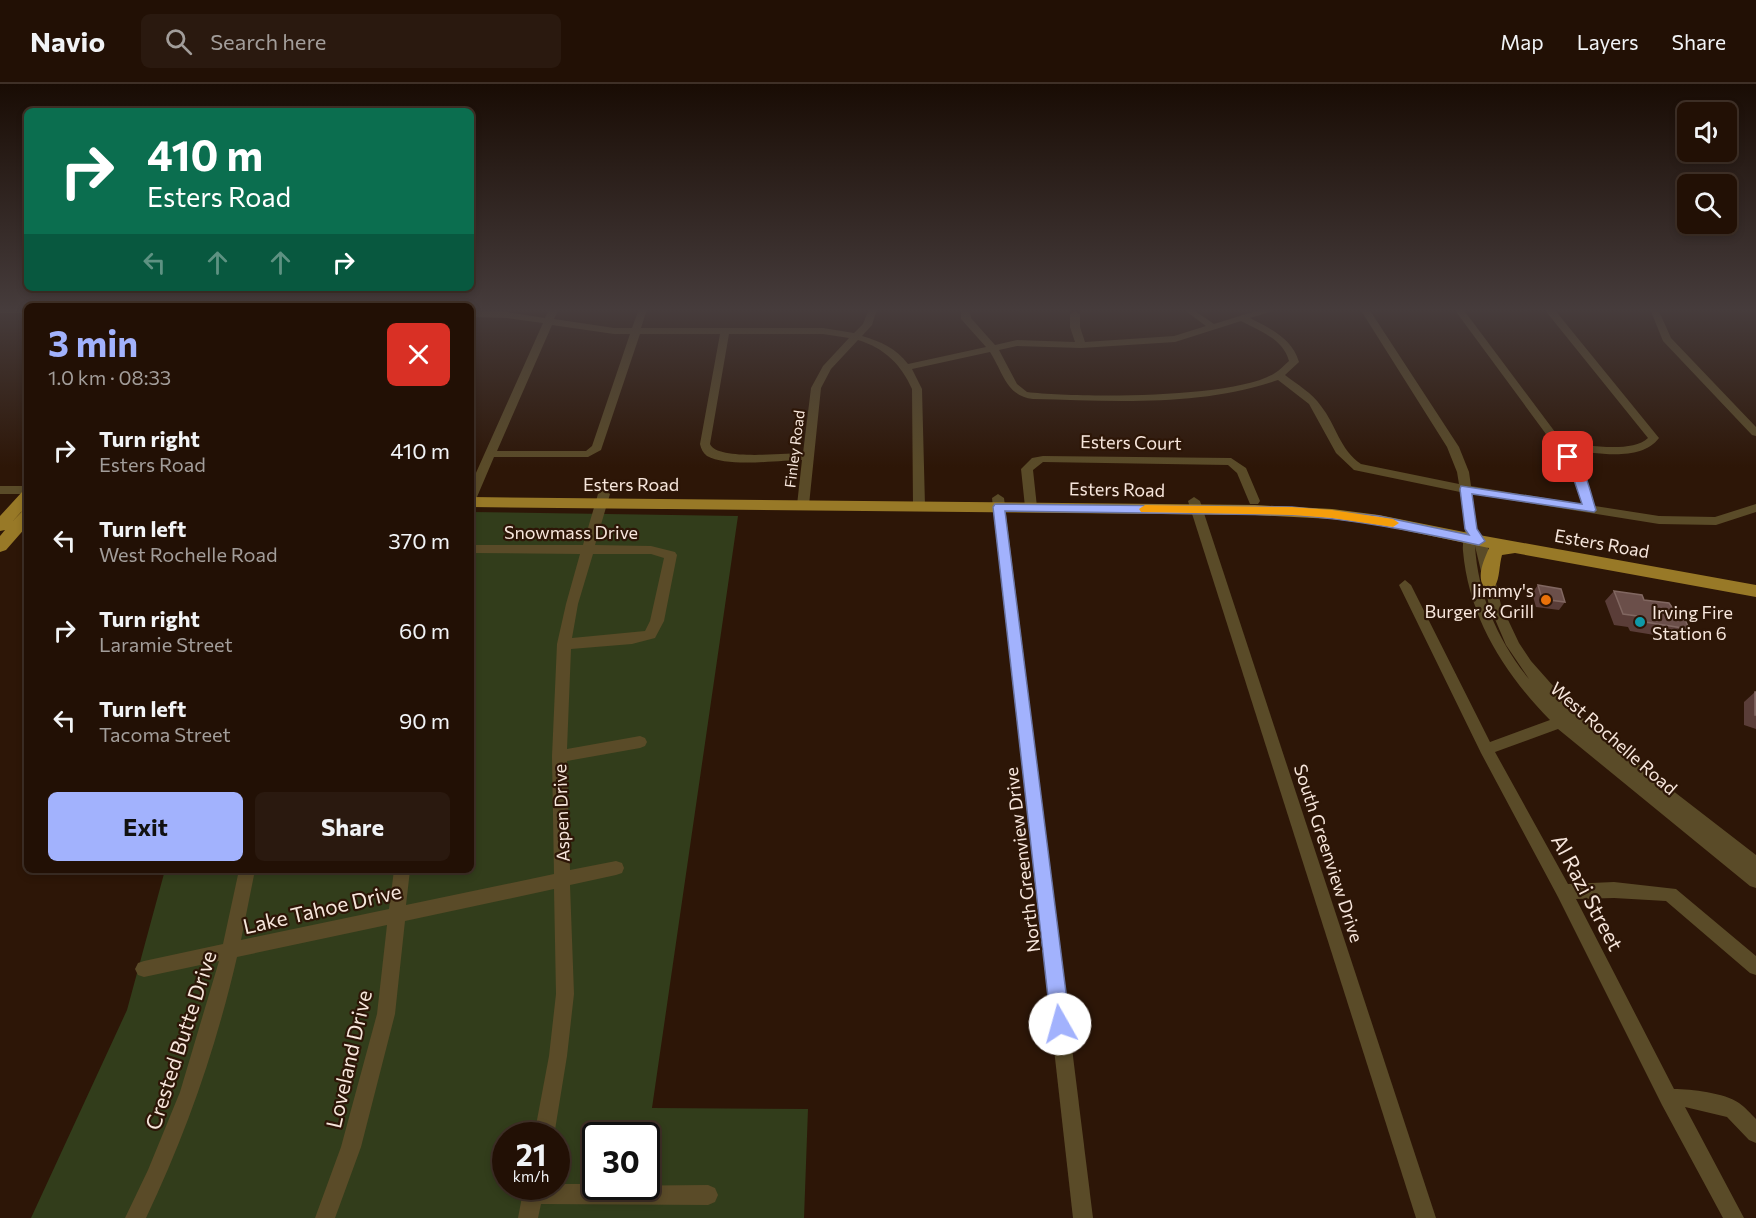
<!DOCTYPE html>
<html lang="en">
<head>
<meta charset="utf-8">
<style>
	:root { --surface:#221005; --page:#2a190f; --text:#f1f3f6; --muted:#a29d9a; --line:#3f3027; --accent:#a2b2fd }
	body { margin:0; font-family:Commissioner,sans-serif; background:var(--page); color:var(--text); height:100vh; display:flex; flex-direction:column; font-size:22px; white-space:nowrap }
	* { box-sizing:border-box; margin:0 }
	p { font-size:20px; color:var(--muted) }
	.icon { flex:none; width:33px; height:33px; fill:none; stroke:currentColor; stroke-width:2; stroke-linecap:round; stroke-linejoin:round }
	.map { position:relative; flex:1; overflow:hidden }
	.panel { position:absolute; left:24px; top:219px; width:450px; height:570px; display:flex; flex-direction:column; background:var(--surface); border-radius:9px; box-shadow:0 3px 9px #0003,0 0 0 2px var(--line) }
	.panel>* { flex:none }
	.banner { position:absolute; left:24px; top:24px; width:450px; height:183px; border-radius:9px; box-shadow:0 3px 9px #0003,0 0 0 2px var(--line); background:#0b6e4f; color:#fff; overflow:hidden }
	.buttons { position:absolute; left:1677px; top:18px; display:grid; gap:12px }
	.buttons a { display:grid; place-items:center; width:60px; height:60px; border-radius:9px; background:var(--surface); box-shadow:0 3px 9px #0003,0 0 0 2px var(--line); font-size:30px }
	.speed { position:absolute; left:492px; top:1038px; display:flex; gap:12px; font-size:30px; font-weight:700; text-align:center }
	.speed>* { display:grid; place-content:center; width:78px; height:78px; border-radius:50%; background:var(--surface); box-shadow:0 3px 9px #0003,0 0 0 2px var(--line); line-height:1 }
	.speed small { font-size:15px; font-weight:400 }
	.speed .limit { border:3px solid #111; border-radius:9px; background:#fff; color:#111 }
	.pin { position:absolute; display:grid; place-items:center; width:51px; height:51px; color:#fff; margin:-26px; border-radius:12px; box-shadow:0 3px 9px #0006 }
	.me { position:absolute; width:66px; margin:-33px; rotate:353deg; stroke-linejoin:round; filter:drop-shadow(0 0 4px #0008) }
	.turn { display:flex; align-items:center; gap:21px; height:126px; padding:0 24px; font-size:27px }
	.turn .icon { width:78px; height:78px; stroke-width:2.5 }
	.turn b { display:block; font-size:42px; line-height:51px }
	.lanes { display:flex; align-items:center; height:57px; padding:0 24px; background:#0003; justify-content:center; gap:30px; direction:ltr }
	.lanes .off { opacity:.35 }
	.round { display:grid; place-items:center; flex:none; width:63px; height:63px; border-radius:9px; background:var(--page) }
	.headline { display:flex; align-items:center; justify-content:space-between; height:102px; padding:0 24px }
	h1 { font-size:36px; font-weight:700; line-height:45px; color:var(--accent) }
	.button { display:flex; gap:12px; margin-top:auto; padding:12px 24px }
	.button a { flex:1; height:69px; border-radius:9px; background:var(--accent); color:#111; font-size:24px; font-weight:700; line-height:69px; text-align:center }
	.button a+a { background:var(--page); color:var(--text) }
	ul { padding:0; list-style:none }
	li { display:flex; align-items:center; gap:18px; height:90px; padding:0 24px }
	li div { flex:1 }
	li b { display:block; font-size:22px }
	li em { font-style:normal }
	header { display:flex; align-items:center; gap:36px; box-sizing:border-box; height:84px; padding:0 30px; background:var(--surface); border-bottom:2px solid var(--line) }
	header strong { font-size:28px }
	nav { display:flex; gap:33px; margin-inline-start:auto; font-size:21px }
	.search { width:420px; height:54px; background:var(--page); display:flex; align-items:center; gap:15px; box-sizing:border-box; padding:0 21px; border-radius:9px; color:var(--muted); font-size:22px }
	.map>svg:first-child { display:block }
	.green { fill:#323d1b; fill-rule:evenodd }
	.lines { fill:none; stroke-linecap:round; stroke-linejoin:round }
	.minor { fill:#5a4b28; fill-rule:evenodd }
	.major { fill:#987927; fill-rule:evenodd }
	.wall { fill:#5a3d38 }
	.building { fill:#6b4f4a; stroke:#816761; stroke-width:1.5 }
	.route { fill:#a2b2fd; stroke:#6974a4; stroke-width:1.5 }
	.slow { fill:#f59e0b }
	.food-dot { fill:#e8710a; stroke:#2d1607; stroke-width:2 }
	.culture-dot { fill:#0f9aa8; stroke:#2d1607; stroke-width:2 }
	.labels { text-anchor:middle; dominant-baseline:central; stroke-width:4.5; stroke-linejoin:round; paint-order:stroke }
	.far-street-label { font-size:15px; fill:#f7e6dc; stroke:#2d1607 }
	.street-label { font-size:18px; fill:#f7e6dc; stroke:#2d1607 }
	.poi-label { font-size:18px; fill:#f7e6dc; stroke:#2d1607; text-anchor:end }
	.near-street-label { font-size:21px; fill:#f7e6dc; stroke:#2d1607 }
</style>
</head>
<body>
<header>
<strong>Navio</strong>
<div class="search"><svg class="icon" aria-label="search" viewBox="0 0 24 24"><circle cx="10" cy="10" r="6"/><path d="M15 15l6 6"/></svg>Search here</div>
<nav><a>Map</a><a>Layers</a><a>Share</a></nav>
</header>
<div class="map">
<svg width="1756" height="1134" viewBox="0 0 1756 1134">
	<rect width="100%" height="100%" fill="#2d1607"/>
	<path class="green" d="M471,428l267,4 -86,592 156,1 -4,109h-773l96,-208 38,-140h306zM506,1052h50v50h-50zM596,1052h50v50h-50z"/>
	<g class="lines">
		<g class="minor">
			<rect x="0" y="225" width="27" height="4"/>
			<path d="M549,225h10l-5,10 60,9h18l7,-19h8l-6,19h182l31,5 9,-9 6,-15h8l-5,16 -10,11c18,5 35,13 46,28l78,-17 -25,-28v-10h8l2,9 24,27 22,-5 58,2 -5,-15v-13l5,-3 5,3v13l5,15 89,-6 32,-10 -23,-17h9l22,15 48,-15h12l-1,2 -23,7c21,11 42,20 49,44l-14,13c13,10 27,18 36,31 15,19 19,44 40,58l98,20 -2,-12 -10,-25 -87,-138h9l90,138 10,25 2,14 111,18 -11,-36 -117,-159h9l101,135c22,0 67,10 84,-6l-104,-129h10l105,129c-19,25 -62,14 -90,13l13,16 13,39 64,10 56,1 41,-13v8l-40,13 -57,-1 -187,-30 5,35 11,19 13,57 18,38 12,18 47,53 37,32 141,109v33l-6,-2 -192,-157 -63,23 73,132 46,-2 62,7 80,67v19l-6,-2 -84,-72 -52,-3 -38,1 98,190c17,0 51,4 65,14 6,4 12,11 17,16v24l-7,-3 -22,-23 -42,-10 59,111h-21l-61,-113 -104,-208 -77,-144 -82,-168 6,-5 6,5 79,157 60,-22c-46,-47 -81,-102 -87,-169 -1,-8 2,-15 2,-23 0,-11 -3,-25 -5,-36l-106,-22 -18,-17 -27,-49 -31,-24c-78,27 -164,21 -245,19 -27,-3 -30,-27 -43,-47l-78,17 10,20 3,117 -6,4 -6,-4 -1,-117c-11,-25 -28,-41 -54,-49l-27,29 -10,19 -12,117 -6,4 -6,-4 5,-45c-24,0 -73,8 -95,-4 -4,-3 -6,-7 -7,-12l20,-110h-80l-39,116 -13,7h-94l-17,40 -6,4v-17l72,-161 -36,-5 -36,-1v-6l36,1 38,6zM1241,237c19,10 42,18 48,40 -5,4 -9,9 -14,12 -40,26 -198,25 -248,19l-10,-8 -18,-34 18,-4 64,2 94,-6zM552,241l62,9h16l-38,112 -6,5h-89zM729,250h94l26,4 -26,28 -12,22 -8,65c-17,0 -86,8 -93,-9zM1475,462l14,59 17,40 23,34c-31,-38 -51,-84 -54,-133z"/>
			<path d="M1650,225h8l13,29 85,89v9l-4,-1 -89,-94z"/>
			<path d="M1043,372l188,2 15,10 14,33 -2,3h-8l-13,-31 -9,-8 -185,-3 -10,8 4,37 -6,4 -6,-4 -4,-38 11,-11z"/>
			<rect x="0" y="402" width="27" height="8"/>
			<path d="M604,406l6,4 -15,51 56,1 24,6 2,3 -13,66 -9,17 -23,6 -61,5 -4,100 73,-13 5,2 2,4 -2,4 -5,2 -73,13 3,109 46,-9 6,2 2,5 -2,5 -6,2 -46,10 4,109 -7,62 -13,80h-20l15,-80 7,-62 -2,-105 -149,32 -10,93 -34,133 -26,71h-20l26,-71 36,-133 10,-89 -150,32c-21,91 -51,177 -91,261h-21l23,-48 32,-78 39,-131 -75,16 -6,-2 -3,-6 3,-6 6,-2 79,-17 16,-74h16l-14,70 148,-31 5,-39h16l-4,35 148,-31 -2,-118 5,-112 9,-40 14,-50 -109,-1v-8h112l15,-51zM593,470h58l13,4 -14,63 -5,10 -73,7 6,-34z"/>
			<path d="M998,410l6,4 89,720h-20l-81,-720z"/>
			<path d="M1194,413l6,4 236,717h-20l-228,-717z"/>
			<path d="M556,1100h40v2l112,-1 7,3 3,7 -3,7 -7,3 -167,-1 -3,14h-20l6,-32h32z"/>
		</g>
		<g class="major">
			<path d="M27,407v15l-15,16 9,-10 6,-1v15l-21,24 -6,2v-16l5,-6 -5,1v-15l22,-24z"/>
			<path d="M471,413l784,8 77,4 47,6 100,20 277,50v12l-241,-44 -13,2c-3,10 -2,23 -7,31h-12c-6,-12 1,-26 6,-38l-110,-23 -47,-6 -77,-4 -784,-8z"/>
		</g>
	</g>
	<g class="wall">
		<path d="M1538,501l27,17 -6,8 -23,-3 -4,-14z"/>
		<path d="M1614,507l30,9 45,29 -10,10 -49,-8 -2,-4 -14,-2 -9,-24z"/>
		<path d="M1755,608h1v37l-12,-4v-23z"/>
	</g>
	<g class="building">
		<path d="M1538,501l23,4 4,13 -23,-3z"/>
		<path d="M1614,507l28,4 2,5 25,3 9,13 6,1 5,12 -50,-8 -2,-5 -14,-2z"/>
		<rect x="1755" y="608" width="1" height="23"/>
	</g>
	<linearGradient id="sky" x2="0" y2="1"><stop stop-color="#190c04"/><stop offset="0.59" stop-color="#463c3c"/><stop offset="1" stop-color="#463c3c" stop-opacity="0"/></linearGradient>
	<rect width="1756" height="383" fill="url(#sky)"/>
	<path class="route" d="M1568,369c17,7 22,40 28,57l-2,2 -122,-18 5,35 8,12 -6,4c-62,-13 -123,-26 -187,-30l-287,-4 65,513 -3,7 -7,2 -6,-2 -3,-7 -58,-517 2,-3 297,3 87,9 90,19 -4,-6 -5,-40 1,-3 121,18 -12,-36 -8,-11z"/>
	<path class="slow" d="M1145,421l147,2 40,3 61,9 6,4 -6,4 -61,-9 -40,-3 -151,-3 -2,-3z"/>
	<circle class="food-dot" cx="1546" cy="516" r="6"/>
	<circle class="culture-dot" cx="1640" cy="538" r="6"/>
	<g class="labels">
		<g class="far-street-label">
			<text transform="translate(794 365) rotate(-83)">Finley Road</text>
		</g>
		<g class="street-label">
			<text transform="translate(1131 358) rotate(1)">Esters Court</text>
			<text x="631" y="400">Esters Road</text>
			<text transform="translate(1117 405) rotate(1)">Esters Road</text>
			<text x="571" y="448">Snowmass Drive</text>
			<text transform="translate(1602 459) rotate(10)">Esters Road</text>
			<text transform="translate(1614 654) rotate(41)">West Rochelle Road</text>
			<text transform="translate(561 729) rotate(-92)">Aspen Drive</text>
			<text transform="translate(1329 769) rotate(72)">South Greenview Drive</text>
			<text transform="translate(1022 776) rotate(-97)">North Greenview Drive</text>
		</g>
		<g class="poi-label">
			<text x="1534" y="506">Jimmy's<tspan x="1534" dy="21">Burger &amp; Grill</tspan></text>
			<text x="1652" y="528" text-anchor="start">Irving Fire<tspan x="1652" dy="21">Station 6</tspan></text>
		</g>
		<g class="near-street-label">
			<text transform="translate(1588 808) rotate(62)">Al Razi Street</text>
			<text transform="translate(322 824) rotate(-13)">Lake Tahoe Drive</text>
			<text transform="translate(180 956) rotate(-72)">Crested Butte Drive</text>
			<text transform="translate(348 975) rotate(-77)">Loveland Drive</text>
		</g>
	</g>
</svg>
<div class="buttons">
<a><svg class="icon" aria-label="sound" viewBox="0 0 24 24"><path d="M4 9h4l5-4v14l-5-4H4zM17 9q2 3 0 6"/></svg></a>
<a><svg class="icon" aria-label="search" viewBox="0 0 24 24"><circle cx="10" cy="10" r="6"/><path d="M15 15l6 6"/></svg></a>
</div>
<div class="speed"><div>21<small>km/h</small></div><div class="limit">30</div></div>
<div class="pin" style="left:1568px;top:373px;background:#d93025"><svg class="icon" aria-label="arrive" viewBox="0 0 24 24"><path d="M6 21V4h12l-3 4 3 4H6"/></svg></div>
<svg class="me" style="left:1060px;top:940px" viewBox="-20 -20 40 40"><circle r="19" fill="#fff"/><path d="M0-13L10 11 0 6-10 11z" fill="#a2b2fd"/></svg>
<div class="banner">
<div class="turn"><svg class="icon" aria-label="right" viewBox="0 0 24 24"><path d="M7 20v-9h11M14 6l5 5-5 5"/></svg><div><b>410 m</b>Esters Road</div></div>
<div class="lanes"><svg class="icon off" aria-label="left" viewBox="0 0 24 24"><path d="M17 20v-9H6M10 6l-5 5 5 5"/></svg><svg class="icon off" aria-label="ahead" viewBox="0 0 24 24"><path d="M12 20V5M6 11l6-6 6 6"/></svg><svg class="icon off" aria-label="ahead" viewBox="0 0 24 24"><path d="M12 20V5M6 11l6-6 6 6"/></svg><svg class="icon" aria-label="right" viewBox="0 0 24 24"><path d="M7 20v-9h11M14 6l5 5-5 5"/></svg></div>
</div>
<section class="panel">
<div class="headline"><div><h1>3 min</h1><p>1.0 km · 08:33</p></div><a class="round" style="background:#d93025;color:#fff"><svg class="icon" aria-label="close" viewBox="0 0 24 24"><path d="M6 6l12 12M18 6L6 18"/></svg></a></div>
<ul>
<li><svg class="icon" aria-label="right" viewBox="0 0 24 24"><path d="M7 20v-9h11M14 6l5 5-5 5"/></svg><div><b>Turn right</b><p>Esters Road</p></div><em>410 m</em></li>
<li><svg class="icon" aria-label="left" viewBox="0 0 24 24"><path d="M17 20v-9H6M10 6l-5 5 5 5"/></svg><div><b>Turn left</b><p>West Rochelle Road</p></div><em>370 m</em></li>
<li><svg class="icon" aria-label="right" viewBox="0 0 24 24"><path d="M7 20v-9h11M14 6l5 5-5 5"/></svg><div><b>Turn right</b><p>Laramie Street</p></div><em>60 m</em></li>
<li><svg class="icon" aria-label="left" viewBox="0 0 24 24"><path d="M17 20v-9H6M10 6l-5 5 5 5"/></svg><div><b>Turn left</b><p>Tacoma Street</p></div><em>90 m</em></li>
</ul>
<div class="button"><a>Exit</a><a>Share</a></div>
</section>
</div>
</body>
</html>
